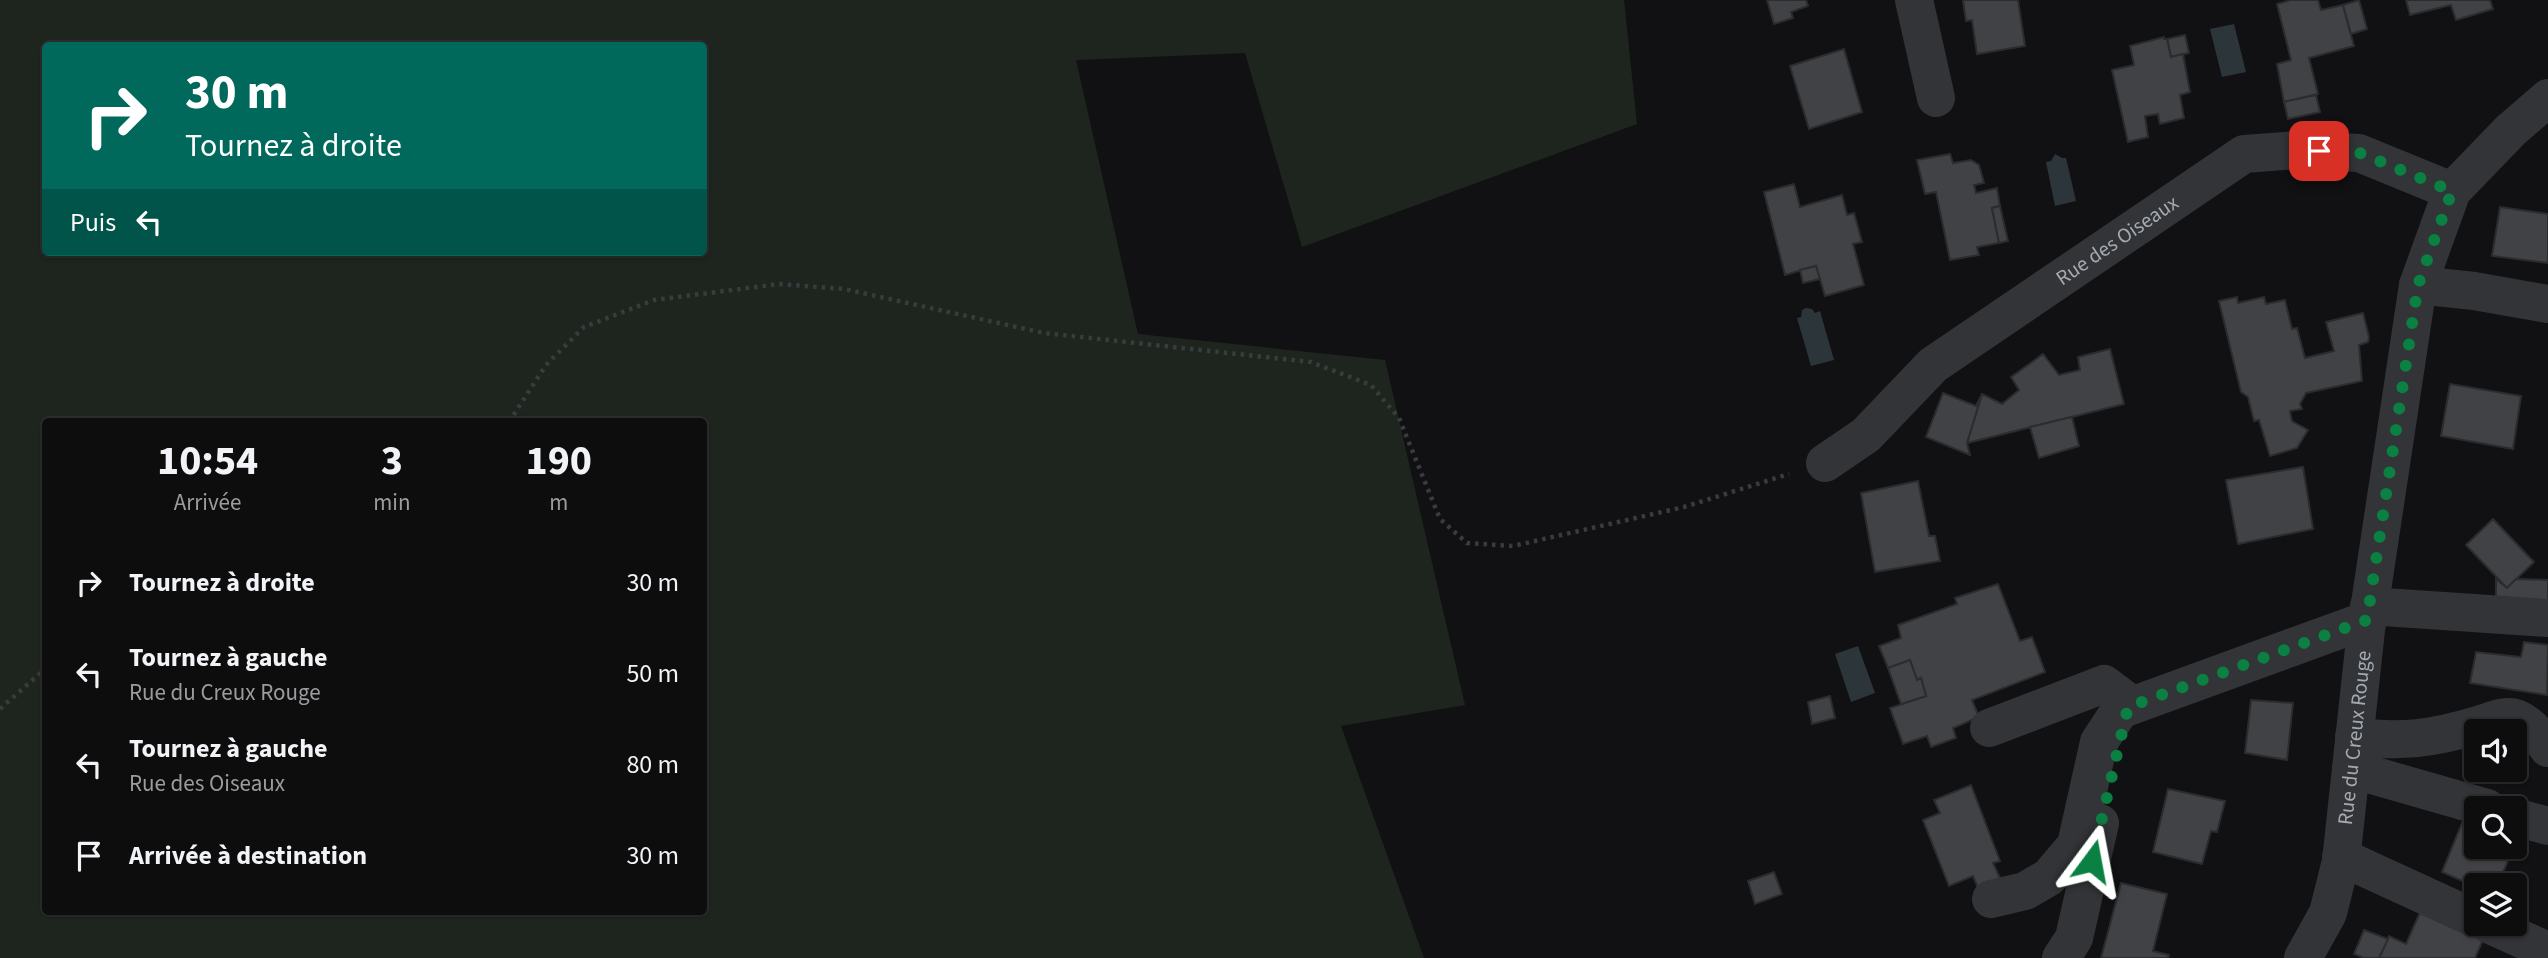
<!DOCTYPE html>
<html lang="fr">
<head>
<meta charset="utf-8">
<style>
	:root { --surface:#0d0d0e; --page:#161617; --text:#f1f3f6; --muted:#9a9c9e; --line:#2d2d2e }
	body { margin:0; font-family:"Source Sans 3",sans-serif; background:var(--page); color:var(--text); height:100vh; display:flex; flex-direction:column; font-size:26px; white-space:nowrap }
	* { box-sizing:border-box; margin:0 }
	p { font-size:23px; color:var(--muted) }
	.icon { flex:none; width:38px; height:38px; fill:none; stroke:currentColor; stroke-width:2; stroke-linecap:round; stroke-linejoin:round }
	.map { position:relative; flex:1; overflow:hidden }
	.drawer { position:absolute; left:42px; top:418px; width:665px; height:497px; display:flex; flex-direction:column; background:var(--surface); border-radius:7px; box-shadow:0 2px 5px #0004,0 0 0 2px var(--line) }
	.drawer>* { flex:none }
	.banner { position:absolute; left:42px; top:42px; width:665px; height:214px; border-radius:7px; box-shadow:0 2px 5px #0004,0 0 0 2px var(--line); background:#00695c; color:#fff; overflow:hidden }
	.fabs { position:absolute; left:2464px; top:719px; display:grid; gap:14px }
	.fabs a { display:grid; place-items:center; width:63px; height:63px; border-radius:7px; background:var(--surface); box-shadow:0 2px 5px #0004,0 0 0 2px var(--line); font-size:35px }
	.pin { position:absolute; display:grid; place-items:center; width:60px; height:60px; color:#fff; margin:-30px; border-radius:14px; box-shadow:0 4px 10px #0006 }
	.me { position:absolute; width:77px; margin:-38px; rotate:13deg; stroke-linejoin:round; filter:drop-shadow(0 0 5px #0008) }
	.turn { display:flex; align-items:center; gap:24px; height:147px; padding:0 28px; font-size:32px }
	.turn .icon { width:91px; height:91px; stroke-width:2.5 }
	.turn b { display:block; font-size:49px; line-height:60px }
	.then { display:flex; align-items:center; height:66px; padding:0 28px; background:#0003; gap:14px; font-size:26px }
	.eta { display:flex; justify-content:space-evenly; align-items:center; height:119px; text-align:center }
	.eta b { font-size:42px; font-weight:700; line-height:49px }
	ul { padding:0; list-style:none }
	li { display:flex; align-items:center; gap:21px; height:91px; padding:0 28px }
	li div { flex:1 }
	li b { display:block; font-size:26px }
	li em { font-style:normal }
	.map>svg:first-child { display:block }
	.green { fill:#1e251e; fill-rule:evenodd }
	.water { fill:#2c353a }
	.building { fill:#404245; stroke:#2b2c2e; stroke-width:2 }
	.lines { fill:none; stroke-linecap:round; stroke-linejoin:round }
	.path { stroke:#393b3e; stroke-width:4.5; stroke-dasharray:3.5 5; stroke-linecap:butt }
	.minor { stroke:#333437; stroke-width:38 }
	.route { stroke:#0b8043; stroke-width:12; stroke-dasharray:0 21.6 }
	.labels { text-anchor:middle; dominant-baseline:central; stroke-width:6; stroke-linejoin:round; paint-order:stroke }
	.street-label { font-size:21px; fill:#a4aab2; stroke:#0c0c0d }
</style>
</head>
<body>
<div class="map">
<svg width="2548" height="958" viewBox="0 0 2548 958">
	<rect width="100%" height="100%" fill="#111113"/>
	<path class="green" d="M0,0h1624l13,124 -335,123 -57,-194 -169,7 62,274 247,26 80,345 -124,21 83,232h-1424zM46,46h658v206h-658zM46,422h658v490h-658z"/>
	<g class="water">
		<path d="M2234,24l12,48 -24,5 -12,-48z"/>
		<path d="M2055,154l7,4h4l10,43 -21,5 -9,-44 5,-1z"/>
		<path d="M1806,308l6,1 3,4 5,-2 14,49 -23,6 -14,-48 4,-1 1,-7z"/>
		<path d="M1858,646l17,47 -24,9 -16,-48z"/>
	</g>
	<g class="building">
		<path d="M1767,0h39l2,6 -17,6 2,6 -19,6z"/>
		<path d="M1963,0h55l7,46 -48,8 -5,-34 -6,1z"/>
		<path d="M2291,0h27l3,10 22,-5 11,41 -45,12 9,36 -34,8 -7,-38 14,-4 -14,-56z"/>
		<path d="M2359,0l8,29 -16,5 -8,-29z"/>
		<path d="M2406,0h84l3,9 -37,11 -5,-15 -41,10z"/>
		<path d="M2185,35l4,18 -18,4 -4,-18z"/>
		<path d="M2164,37v2h3l4,18 12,-3 7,38 -10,3 4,23 -24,6 -2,-10 -13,2 3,21 -20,5 -16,-72 22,-5 -4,-19z"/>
		<path d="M1844,49l18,63 -53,17 -19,-63z"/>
		<path d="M2316,95l4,17 -32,7 -4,-17z"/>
		<path d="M1950,154l3,9 18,-3 8,5 5,18 -10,2 2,8 21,-5 3,18 -8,2 7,35 -22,4 2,8 -29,5 -14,-68 -11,2 -8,-34z"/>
		<path d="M1794,184l6,23 42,-12 5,20 7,-2 8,29 -9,2 11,41 -39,11 -9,-30 -31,9 -21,-83z"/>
		<path d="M2000,206l8,35 -9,2 -7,-35z"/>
		<path d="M2500,207l48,7v49l-56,-7z"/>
		<path d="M1816,266l4,13 -17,4 -3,-13z"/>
		<path d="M2237,297l1,6 26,-6 2,7 19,-4 7,29 5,-1 8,30 29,-7 -8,-29 37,-9 6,24 -1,5 -9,3 3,36 -56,12 -6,11 2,5 -12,2 2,10 16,9 -11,18 -27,8 -11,-36 -5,1 -6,-24 -7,-5 -22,-91z"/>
		<path d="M2110,349l14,55 -157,39 15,-49 20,10 17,-14 -8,-13 32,-23 16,21 21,-5 -2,-13z"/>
		<path d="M2450,384l71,12 -8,53 -72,-13z"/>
		<path d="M1943,393l33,13 6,-12 -15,49 3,12 -44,-18z"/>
		<path d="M2072,417l7,29 -40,12 -9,-31z"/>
		<path d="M2303,467l10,62 -75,15 -12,-64z"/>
		<path d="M1918,481l11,55h6l5,25 -65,11 -14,-79z"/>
		<path d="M2493,519l41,43 -27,26 -41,-43z"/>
		<path d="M2496,579l11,9 9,-9 32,1v24h-52z"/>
		<path d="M1998,584l22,57 12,-4 13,35 -73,28 7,17 -26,11 3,10 -25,9 -4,-11 -24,8 -13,-36 36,-12 -5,-18 -4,2 -7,-20 -22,8 -9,-22 22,-8 -3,-13 59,-21 -2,-6z"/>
		<path d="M2524,642l24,3 -1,50 -77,-12 6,-31 45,5z"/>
		<path d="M1910,660l7,20 4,-2 5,18 -25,8 -13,-36z"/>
		<path d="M1830,696l5,22 -23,6 -4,-22z"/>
		<path d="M2251,700l42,3 -6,57 -42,-7z"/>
		<path d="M1971,785l29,76 -7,2 7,15 -22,10 -5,-12 -24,10 -26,-66 17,-7 -6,-13z"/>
		<path d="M2168,789l57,12 -8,31 -6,-1 -9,33 -49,-12z"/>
		<path d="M2462,823l14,6v18h38l-17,39 -21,1 -34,-15z"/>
		<path d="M1774,872l8,22 -27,10 -7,-23z"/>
		<path d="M2121,883l46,11 -14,57 16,4 -1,3h-67z"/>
		<path d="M2421,910l62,30 -8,18h-96l10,-22 17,8z"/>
		<path d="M2364,930l24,9 -9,19h-15l-10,-4z"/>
	</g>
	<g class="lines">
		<g class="path">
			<path d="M509,422l37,-57 38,-38 70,-27 125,-16 65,5 200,44 267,29 60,23 28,33 41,101 27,24 46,3 171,-39 105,-33"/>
			<path d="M0,709l46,-41"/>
		</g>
		<g class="minor">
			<path d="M1914,0l22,98"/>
			<path d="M2418,285l56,6 74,13"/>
			<path id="s1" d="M1825,463l41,-28 67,-70 311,-211 54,-4 61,3 93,38"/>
			<path d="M2369,606l179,12"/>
			<path d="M1989,728l115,-44 28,21"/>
			<path d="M2354,737c49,5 77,2 124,-12 11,-3 27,-11 38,-7 13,5 24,19 32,30"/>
			<path d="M2351,769l136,39"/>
			<path d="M2515,817l33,9"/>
			<path d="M2341,857l135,62"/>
			<path d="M1991,899l34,-8 24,-14 27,-32 23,-103 21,-32 247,-90"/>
			<path d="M2488,924l60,27"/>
			<path d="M2061,958l13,-20 26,-115"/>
			<path id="s2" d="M2303,958l25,-45 13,-52 25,-231 52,-345 34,-94 59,-61 37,-32"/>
		</g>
	</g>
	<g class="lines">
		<path class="route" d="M2092,861l36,-154 239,-87 51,-335 34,-94 -92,-38 -41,-2"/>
	</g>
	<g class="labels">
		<g class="street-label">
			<text stroke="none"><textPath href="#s1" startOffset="369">Rue des Oiseaux</textPath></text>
			<text stroke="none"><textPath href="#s2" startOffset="229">Rue du Creux Rouge</textPath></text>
		</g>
	</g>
</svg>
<div class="fabs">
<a><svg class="icon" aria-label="sound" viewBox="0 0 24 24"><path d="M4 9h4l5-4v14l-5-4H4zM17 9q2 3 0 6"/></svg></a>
<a><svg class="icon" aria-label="search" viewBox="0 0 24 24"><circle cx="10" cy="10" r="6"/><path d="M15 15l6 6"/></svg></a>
<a><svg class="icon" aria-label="layers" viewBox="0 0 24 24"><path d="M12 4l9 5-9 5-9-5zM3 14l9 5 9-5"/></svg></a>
</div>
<div class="pin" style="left:2319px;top:151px;background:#d93025"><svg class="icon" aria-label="arrive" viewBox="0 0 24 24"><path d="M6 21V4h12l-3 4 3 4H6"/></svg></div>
<svg class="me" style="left:2092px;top:861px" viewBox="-20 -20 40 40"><path d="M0-17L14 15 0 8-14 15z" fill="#0b8043" stroke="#fff" stroke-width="4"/></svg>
<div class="banner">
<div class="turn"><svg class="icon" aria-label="right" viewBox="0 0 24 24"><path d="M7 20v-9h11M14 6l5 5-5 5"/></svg><div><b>30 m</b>Tournez à droite</div></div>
<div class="then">Puis<svg class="icon" aria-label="left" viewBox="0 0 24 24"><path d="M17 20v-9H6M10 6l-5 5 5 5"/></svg></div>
</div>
<section class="drawer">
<div class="eta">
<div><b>10:54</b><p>Arrivée</p></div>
<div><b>3</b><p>min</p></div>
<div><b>190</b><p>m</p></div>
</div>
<ul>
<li><svg class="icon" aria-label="right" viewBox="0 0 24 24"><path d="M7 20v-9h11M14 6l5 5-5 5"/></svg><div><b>Tournez à droite</b></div><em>30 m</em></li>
<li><svg class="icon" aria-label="left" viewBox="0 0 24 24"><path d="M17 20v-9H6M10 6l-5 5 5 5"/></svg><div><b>Tournez à gauche</b><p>Rue du Creux Rouge</p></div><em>50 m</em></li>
<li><svg class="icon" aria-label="left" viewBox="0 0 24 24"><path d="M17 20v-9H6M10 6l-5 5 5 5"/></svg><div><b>Tournez à gauche</b><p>Rue des Oiseaux</p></div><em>80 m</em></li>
<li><svg class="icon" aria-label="arrive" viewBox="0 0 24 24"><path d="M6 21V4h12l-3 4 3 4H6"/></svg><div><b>Arrivée à destination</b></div><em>30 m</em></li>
</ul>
</section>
</div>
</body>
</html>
